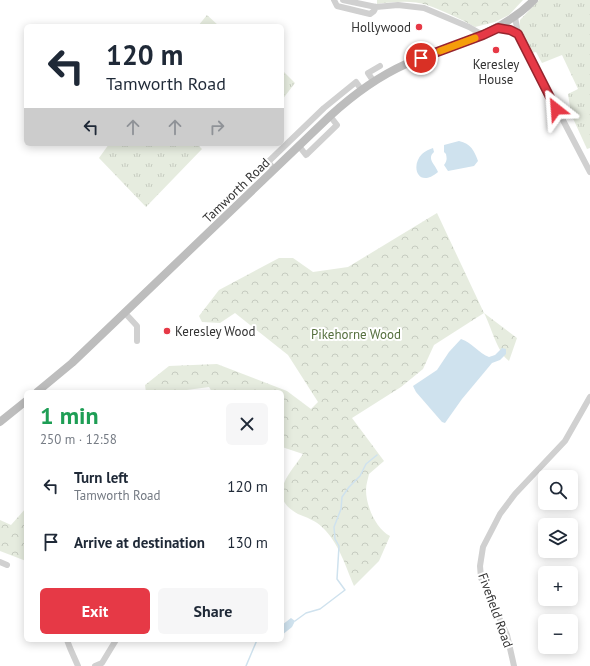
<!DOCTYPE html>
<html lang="en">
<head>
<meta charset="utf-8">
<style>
	:root { --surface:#fff; --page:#f6f6f7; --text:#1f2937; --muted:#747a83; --accent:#e63946 }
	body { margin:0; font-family:"PT Sans",sans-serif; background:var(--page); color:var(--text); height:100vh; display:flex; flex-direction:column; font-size:15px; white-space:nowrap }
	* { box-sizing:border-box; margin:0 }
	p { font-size:13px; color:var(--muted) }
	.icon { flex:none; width:22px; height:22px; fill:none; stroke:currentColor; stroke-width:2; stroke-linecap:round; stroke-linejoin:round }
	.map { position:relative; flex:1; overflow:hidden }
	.sheet { position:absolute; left:24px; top:390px; width:260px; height:252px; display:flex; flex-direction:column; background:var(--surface); border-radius:6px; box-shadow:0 2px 10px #0003 }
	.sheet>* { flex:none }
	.hud { position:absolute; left:24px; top:24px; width:260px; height:122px; border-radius:6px; box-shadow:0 2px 10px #0003; background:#fff; color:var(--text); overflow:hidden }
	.tools { position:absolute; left:538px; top:470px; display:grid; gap:8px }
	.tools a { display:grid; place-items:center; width:40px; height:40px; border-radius:6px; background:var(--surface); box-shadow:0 2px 10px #0003; font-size:20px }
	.pin { position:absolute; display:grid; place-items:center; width:34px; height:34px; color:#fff; margin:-17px; border:2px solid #fff; border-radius:50%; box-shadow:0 1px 4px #0007 }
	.me { position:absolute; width:44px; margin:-22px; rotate:332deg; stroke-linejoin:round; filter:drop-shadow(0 0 3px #0008) }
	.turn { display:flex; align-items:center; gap:14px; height:84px; padding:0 16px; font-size:18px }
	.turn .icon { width:52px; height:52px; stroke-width:2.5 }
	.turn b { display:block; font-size:28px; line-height:34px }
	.lanes { display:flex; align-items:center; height:38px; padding:0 16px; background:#0003; justify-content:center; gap:20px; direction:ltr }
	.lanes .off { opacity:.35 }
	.round { display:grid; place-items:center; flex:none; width:42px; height:42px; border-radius:6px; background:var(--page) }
	.headline { display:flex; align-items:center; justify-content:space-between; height:68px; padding:0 16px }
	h1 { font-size:24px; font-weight:700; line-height:30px; color:#1e9e55 }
	.action { display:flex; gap:8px; margin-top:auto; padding:8px 16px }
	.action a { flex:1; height:46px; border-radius:6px; background:var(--accent); color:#fff; font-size:16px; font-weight:700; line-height:46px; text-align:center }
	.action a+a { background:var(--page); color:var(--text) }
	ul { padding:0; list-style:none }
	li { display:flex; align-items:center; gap:12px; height:56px; padding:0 16px }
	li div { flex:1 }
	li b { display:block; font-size:15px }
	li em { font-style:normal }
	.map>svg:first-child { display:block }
	.grass { fill:url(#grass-tufts) }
	.forest { fill:url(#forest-crowns) }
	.water { fill:#cfe2ee }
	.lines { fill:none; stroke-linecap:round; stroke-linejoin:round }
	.stream { stroke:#cfe2ee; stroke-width:1.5 }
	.street { stroke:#d0d0d0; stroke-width:6 }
	.secondary { stroke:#bdbdbd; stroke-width:8 }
	.route-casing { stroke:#96252e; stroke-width:10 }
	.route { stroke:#e63946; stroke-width:7 }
	.slow { stroke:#f59e0b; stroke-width:7 }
	.poi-dot { fill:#e63946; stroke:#fff; stroke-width:1.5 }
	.labels { text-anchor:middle; stroke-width:4; stroke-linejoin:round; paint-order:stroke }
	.poi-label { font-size:13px; fill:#333; stroke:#fff; text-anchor:end }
	.street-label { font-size:13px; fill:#333; stroke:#fff }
	.park-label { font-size:13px; fill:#56703f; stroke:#fff }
</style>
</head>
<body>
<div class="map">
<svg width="590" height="666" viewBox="0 0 590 666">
	<defs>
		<pattern id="grass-tufts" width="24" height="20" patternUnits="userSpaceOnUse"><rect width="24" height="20" fill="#e6ecdf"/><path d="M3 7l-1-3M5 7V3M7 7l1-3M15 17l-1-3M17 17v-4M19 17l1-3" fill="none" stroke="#c6cbc0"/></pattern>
		<pattern id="forest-crowns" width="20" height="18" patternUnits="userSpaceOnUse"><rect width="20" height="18" fill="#e6ecdf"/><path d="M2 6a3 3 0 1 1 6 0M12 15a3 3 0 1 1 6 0" fill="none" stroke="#c6cbc0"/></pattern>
	</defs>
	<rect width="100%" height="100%" fill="#fff"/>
	<path class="grass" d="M 539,0 L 590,0 L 590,148 L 587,149 L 571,114 L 568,94 L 578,89 L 562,55 L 542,63 L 536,52 L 532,53 L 519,28 L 520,20 Z
		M 207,15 L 219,26 L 198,26 Z
		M 282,71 L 284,72 L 295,83 L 282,100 Z
		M 109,144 L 197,144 L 202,149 L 146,207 L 99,158 Z"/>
	<path class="forest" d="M 377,0 L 523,0 L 509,15 L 495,22 L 475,27 C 463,20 441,10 427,5 C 412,0 393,2 377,4 Z
		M 437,213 L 484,313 L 517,338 L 509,361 C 497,352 491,326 484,313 L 434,345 L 423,369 L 401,387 L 352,418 L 384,461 L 369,474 C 368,479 366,484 366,490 C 366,506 376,529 390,536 L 379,561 L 354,586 C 345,565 339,543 322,527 C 316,521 306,517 298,514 C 266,496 289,475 303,454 L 282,447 L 282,392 L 212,392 L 209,387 L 172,392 L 146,392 L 145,385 L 169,366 L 217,364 L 287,391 L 311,409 L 318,402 L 288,355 L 235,313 L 220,323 L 202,322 L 199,316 L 219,290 L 279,258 L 293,258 L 313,272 L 348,267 Z
		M 26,508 L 26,561 L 0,551 L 0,520 L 11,525 Z"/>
	<path class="water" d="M 459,141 C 471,144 474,150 478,161 L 474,166 L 448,171 L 444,165 C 447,161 447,159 446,154 L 444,152 L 444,145 Z
		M 433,148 L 434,152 C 426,159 436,165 438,172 C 418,189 410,166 422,154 C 425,151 430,149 433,148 Z
		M 461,339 C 473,343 478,353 489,357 L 495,355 L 502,348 L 506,349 L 506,354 L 500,360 L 492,363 L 462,399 L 445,423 L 442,422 L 416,392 L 413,386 L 437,370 L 449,352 Z
		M 291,618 L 295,621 L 292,627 L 282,635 L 282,625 Z"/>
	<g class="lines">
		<path class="stream" d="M 295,621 L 306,613 L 320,609 L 345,590 L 337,579 L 339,546 L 335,539 L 334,527 L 341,509 L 342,497 L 349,487 L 360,476 L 366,464 L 377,455
			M 246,666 L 257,640"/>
		<path class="street" d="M 334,0 L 337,6 L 370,14 L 374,11 L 376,7
			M 343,0 L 376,7 L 398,5 L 424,8 L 469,27 L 483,35
			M 515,17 L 518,34 L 590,172
			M 498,28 L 510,30 L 518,34
			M 374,82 L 368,73 L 380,66
			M 299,146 L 306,155 L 337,125 L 330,116
			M 274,169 L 268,162 L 324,108 L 356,82 L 361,89
			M 125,313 L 137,326 L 137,341
			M 0,562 L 7,565
			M 67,640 L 70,648 L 78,666
			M 95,666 L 102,663 L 116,640
			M 514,666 L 507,635 L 481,578 L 480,566 L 483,547 L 500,514 L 515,494 L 565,441 L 590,397"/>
		<path class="secondary" d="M 37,392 L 72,363 L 94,342 L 330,116 C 354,94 377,77 406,64 C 450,45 499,36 534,0
			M 0,422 L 26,401"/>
	</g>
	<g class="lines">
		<defs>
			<path id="route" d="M 421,58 L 483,35 L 498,28 L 510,30 L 518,34 L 556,109"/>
		</defs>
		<use href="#route" class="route-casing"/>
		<use href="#route" class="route"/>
		<path class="slow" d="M 440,51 L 475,38"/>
	</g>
	<g class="poi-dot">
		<circle cx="419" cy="27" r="4"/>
		<circle cx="496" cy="50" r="4"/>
		<circle cx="167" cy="331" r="4"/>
	</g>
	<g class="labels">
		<g class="poi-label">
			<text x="411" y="32">Hollywood</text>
			<text x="496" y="69" text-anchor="middle">Keresley<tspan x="496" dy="15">House</tspan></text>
			<text x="175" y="336" text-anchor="start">Keresley Wood</text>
		</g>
		<g class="street-label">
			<text transform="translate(236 190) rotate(-44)" y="5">Tamworth Road</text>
			<text transform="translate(496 610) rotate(70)" y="5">Fivefield Road</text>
		</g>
		<g class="park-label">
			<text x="356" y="339">Pikehorne Wood</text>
		</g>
	</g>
</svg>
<div class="tools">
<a><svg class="icon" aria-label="search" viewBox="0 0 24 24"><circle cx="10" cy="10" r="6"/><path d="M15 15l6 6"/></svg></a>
<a><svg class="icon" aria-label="layers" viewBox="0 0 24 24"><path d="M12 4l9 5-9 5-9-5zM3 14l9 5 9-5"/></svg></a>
<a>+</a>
<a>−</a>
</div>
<div class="pin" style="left:421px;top:58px;background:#d93025"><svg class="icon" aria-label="arrive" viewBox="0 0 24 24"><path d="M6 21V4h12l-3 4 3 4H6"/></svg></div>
<svg class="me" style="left:556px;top:109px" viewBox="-20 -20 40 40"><path d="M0-17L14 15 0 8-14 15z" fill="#e63946" stroke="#fff" stroke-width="4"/></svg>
<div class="hud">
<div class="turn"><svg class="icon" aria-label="left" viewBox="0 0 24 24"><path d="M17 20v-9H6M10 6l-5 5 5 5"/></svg><div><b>120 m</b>Tamworth Road</div></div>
<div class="lanes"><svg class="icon" aria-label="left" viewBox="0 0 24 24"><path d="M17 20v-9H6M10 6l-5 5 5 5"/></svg><svg class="icon off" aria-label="ahead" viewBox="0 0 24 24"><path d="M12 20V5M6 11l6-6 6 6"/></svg><svg class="icon off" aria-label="ahead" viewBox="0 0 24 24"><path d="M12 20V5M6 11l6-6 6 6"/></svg><svg class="icon off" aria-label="right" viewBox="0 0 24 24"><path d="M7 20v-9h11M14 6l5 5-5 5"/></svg></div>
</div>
<section class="sheet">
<div class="headline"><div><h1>1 min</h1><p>250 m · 12:58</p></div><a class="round"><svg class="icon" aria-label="close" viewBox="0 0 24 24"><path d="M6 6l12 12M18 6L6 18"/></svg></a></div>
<ul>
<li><svg class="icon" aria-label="left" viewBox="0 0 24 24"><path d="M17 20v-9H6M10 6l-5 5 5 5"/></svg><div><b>Turn left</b><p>Tamworth Road</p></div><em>120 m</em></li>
<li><svg class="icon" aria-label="arrive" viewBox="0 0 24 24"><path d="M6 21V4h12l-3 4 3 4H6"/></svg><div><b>Arrive at destination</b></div><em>130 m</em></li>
</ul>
<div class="action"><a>Exit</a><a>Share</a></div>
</section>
</div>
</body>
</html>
